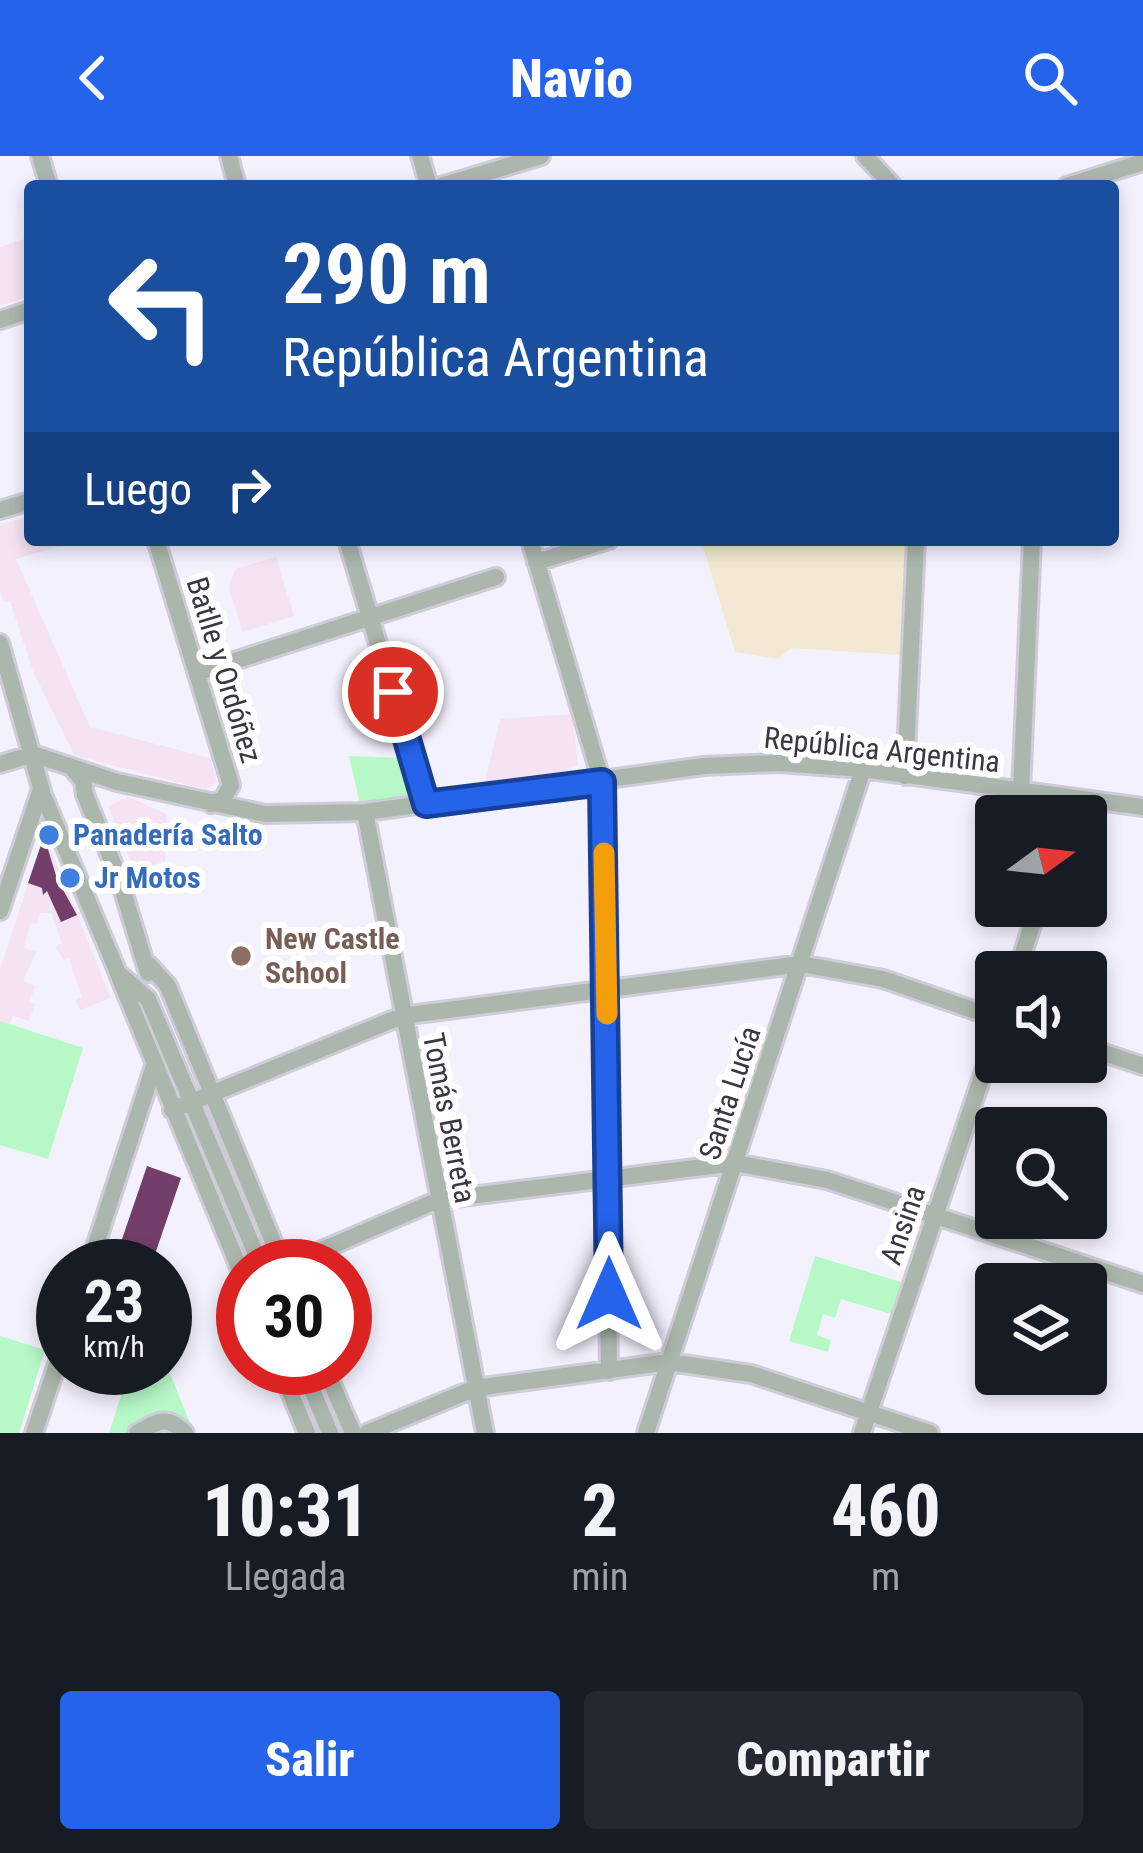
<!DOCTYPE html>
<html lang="es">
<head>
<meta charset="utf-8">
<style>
	:root { --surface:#171b24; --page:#242831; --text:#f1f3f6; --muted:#9ea1a6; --accent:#2563eb }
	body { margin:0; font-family:"Roboto Condensed",sans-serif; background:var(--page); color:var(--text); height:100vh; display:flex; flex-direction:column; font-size:45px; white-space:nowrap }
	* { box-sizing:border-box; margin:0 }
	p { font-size:39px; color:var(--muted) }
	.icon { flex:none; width:66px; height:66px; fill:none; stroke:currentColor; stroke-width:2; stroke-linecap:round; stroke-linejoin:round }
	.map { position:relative; height:1277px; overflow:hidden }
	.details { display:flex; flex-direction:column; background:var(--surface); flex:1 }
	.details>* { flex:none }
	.banner { position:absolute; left:24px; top:24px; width:1095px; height:366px; border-radius:12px; box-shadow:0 6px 18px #0003; background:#1a4fa0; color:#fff; overflow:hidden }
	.needle { width:78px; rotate:75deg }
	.controls { position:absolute; left:975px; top:639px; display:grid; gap:24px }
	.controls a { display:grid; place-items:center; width:132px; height:132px; border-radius:12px; background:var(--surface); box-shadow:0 6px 18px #0003; font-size:60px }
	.speed { position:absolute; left:36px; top:1083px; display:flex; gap:24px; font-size:60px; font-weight:700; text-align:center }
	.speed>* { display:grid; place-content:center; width:156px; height:156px; border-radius:50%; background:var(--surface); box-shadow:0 6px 18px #0003; line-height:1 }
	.speed small { font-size:30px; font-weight:400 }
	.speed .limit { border:18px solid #d22; background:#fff; color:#111 }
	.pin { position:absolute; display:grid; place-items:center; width:102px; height:102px; color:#fff; margin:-51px; border:6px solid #fff; border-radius:50%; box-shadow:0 3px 12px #0007 }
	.me { position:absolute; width:132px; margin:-66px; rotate:0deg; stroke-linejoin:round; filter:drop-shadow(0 0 9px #0008) }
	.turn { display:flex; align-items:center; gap:42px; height:252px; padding:0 60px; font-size:54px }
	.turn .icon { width:156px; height:156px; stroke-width:2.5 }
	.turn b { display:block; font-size:84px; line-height:102px }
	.then { display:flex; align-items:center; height:114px; padding:0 60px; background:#0003; gap:24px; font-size:45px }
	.eta { display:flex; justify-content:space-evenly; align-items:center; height:204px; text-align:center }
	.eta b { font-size:72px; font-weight:800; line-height:84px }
	.action { display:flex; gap:24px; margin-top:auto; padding:24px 60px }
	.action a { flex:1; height:138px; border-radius:12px; background:var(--accent); color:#fff; font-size:48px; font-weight:800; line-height:138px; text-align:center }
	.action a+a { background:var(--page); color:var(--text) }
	header { display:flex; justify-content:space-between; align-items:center; height:156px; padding:0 60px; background:var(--accent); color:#fff; font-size:54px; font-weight:800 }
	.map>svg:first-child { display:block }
	.commercial { fill:#f5e2f3 }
	.industrial { fill:#f3e8d3 }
	.green { fill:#b6f8c6 }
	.building { fill:#733e6a }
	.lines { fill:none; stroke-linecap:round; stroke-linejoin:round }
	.minor-casing { stroke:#cfccd9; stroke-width:22 }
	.minor { stroke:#abb6ac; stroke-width:16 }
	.route-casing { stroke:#184099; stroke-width:30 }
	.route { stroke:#2563eb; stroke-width:21 }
	.slow { stroke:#f59e0b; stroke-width:21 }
	.shop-dot { fill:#3f7fe0; stroke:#fff; stroke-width:4.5 }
	.education-dot { fill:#8d6e63; stroke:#fff; stroke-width:4.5 }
	.labels { text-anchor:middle; stroke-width:12; stroke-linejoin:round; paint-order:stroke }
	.street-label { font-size:30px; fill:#3a3743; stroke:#fff }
	.shop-label { font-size:30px; font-weight:bold; fill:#366cbe; stroke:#fff; text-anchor:start }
	.education-label { font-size:30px; font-weight:bold; fill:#785e54; stroke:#fff; text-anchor:start }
</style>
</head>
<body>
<header><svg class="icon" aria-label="back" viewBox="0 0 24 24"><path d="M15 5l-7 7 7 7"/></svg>Navio<svg class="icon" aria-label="search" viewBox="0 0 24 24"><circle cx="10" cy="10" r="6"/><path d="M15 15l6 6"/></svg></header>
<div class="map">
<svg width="1143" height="1277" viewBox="0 0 1143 1277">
	<rect width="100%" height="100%" fill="#f4f1fe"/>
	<path class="commercial" d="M 30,81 L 30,140 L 0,150 L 0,91 Z
		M 30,360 L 30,384 L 80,384 L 16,403 L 90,571 L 210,602 L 217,626 L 206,634 L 74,599 L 33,515 L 10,445 L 4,446 L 0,435 L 0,369 Z
		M 276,401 L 294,460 L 243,476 L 229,433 L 235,413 Z
		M 572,558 L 578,610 L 481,642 L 500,563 Z
		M 129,641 L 167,658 L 165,705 L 135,716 L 108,650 Z
		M 43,683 L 47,684 L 111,842 L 80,854 L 76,844 L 82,841 L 69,803 L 64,804 L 55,791 L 62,787 L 51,757 L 41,757 L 37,768 L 30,767 L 24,792 L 36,796 L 23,825 L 35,830 L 30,846 L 35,848 L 29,865 L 13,860 L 10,868 L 0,865 L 0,813 Z"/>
	<path class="industrial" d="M 701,384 L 908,384 L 901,499 L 791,492 L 778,503 L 735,496 Z"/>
	<path class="green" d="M 349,600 L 404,602 L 414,636 L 412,644 L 360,648 Z
		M 0,865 L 83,892 L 48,1003 L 0,989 Z
		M 815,1100 L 901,1126 L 891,1158 L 841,1143 L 835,1162 L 823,1158 L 817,1179 L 831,1184 L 828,1196 L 789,1185 Z
		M 0,1180 L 45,1194 L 19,1277 L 0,1277 Z
		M 165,1205 L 194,1277 L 109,1277 L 130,1212 L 165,1212 Z"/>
	<path class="building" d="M 44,680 L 57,723 L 77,759 L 61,766 L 47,735 L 43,739 L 42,732 L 28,727 Z
		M 147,1010 L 181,1022 L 151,1110 L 141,1110 L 129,1106 L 133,1093 L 120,1089 Z"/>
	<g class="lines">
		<defs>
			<path id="minor" d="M 40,0 L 49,30
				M 229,0 L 237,30
				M 420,0 L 429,30
				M 865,0 L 893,30
				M 441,30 L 541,0
				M 1067,30 L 1143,6
				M 0,164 L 30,154
				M 0,354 L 30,345
				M 156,384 L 231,629 L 223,643 L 211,648
				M 347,384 L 426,648
				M 530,384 L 602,626 L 609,1215
				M 536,406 L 609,384
				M 0,487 L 43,639 L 118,817 L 148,843 L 261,1110
				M 197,517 L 496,421
				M 0,608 L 33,598 L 117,626 L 265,658 L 365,656 L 704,610 L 778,607 L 863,613 L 1143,651
				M 73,613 L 83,625 L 85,639 L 119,722 L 148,817
				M 905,620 L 916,384
				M 1021,635 L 1032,384
				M 365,656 L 485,1277
				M 0,755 L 41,633
				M 149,809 L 168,830 L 283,1110
				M 1017,816 L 1038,750
				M 118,818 L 243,1121
				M 1086,891 L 1143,910
				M 172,954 L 402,860 L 801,808 L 883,823 L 996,862
				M 89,1110 L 154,910
				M 285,1110 L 438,1044 L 735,1007 L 827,1024 L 1143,1128
				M 280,1212 L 307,1277
				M 303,1212 L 330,1277
				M 325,1212 L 353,1277
				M 34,1277 L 63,1190
				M 137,1277 C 157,1266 167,1258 185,1277
				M 367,1277 L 476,1232 L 669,1206 L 751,1218 L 930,1277
				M 646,1277 L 863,613
				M 862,1277 L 996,879"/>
		</defs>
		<use href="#minor" class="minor-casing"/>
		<use href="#minor" class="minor"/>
	</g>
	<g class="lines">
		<defs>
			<path id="route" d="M 393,536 L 426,648 L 602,626 L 609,1138"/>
		</defs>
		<use href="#route" class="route-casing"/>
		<use href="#route" class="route"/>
		<path class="slow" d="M 604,697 L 607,858"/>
	</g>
	<g class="shop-dot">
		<circle cx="49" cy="679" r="12"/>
		<circle cx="70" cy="722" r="12"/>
	</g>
	<circle class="education-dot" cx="241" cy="800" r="12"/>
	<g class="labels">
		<g class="street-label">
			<text transform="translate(224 514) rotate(73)" y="10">Batlle y Ordóñez</text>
			<text transform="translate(882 594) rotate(6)" y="10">República Argentina</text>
			<text transform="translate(730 937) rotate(-72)" y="10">Santa Lucía</text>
			<text transform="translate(449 962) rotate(79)" y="10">Tomás Berreta</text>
			<text transform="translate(903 1069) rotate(-71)" y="10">Ansina</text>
		</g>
		<g class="shop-label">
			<text x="73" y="689">Panadería Salto</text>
			<text x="94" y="732">Jr Motos</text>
		</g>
		<g class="education-label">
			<text x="265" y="793">New Castle<tspan x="265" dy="34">School</tspan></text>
		</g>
	</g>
</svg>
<div class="controls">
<a><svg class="needle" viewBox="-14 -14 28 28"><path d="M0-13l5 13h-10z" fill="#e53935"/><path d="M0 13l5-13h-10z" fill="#9ea1a6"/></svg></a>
<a><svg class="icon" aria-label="sound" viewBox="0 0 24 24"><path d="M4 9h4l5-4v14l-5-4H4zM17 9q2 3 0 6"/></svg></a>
<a><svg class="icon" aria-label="search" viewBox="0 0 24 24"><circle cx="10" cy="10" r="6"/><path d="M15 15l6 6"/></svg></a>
<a><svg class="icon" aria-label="layers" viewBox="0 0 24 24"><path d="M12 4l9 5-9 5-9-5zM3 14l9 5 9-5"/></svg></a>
</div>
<div class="speed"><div>23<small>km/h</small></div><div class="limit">30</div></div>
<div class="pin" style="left:393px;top:536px;background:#d93025"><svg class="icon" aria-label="arrive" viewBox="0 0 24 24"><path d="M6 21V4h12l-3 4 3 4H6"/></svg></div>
<svg class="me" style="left:609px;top:1138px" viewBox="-20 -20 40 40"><path d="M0-17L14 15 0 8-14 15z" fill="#2563eb" stroke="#fff" stroke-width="4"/></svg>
<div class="banner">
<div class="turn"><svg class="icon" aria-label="left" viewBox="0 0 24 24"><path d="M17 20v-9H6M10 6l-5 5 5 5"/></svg><div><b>290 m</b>República Argentina</div></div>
<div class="then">Luego<svg class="icon" aria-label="right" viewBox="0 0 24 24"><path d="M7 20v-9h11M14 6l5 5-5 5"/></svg></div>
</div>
</div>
<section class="details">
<div class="eta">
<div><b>10:31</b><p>Llegada</p></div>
<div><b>2</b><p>min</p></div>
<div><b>460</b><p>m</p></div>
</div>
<div class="action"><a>Salir</a><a>Compartir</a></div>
</section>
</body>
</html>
